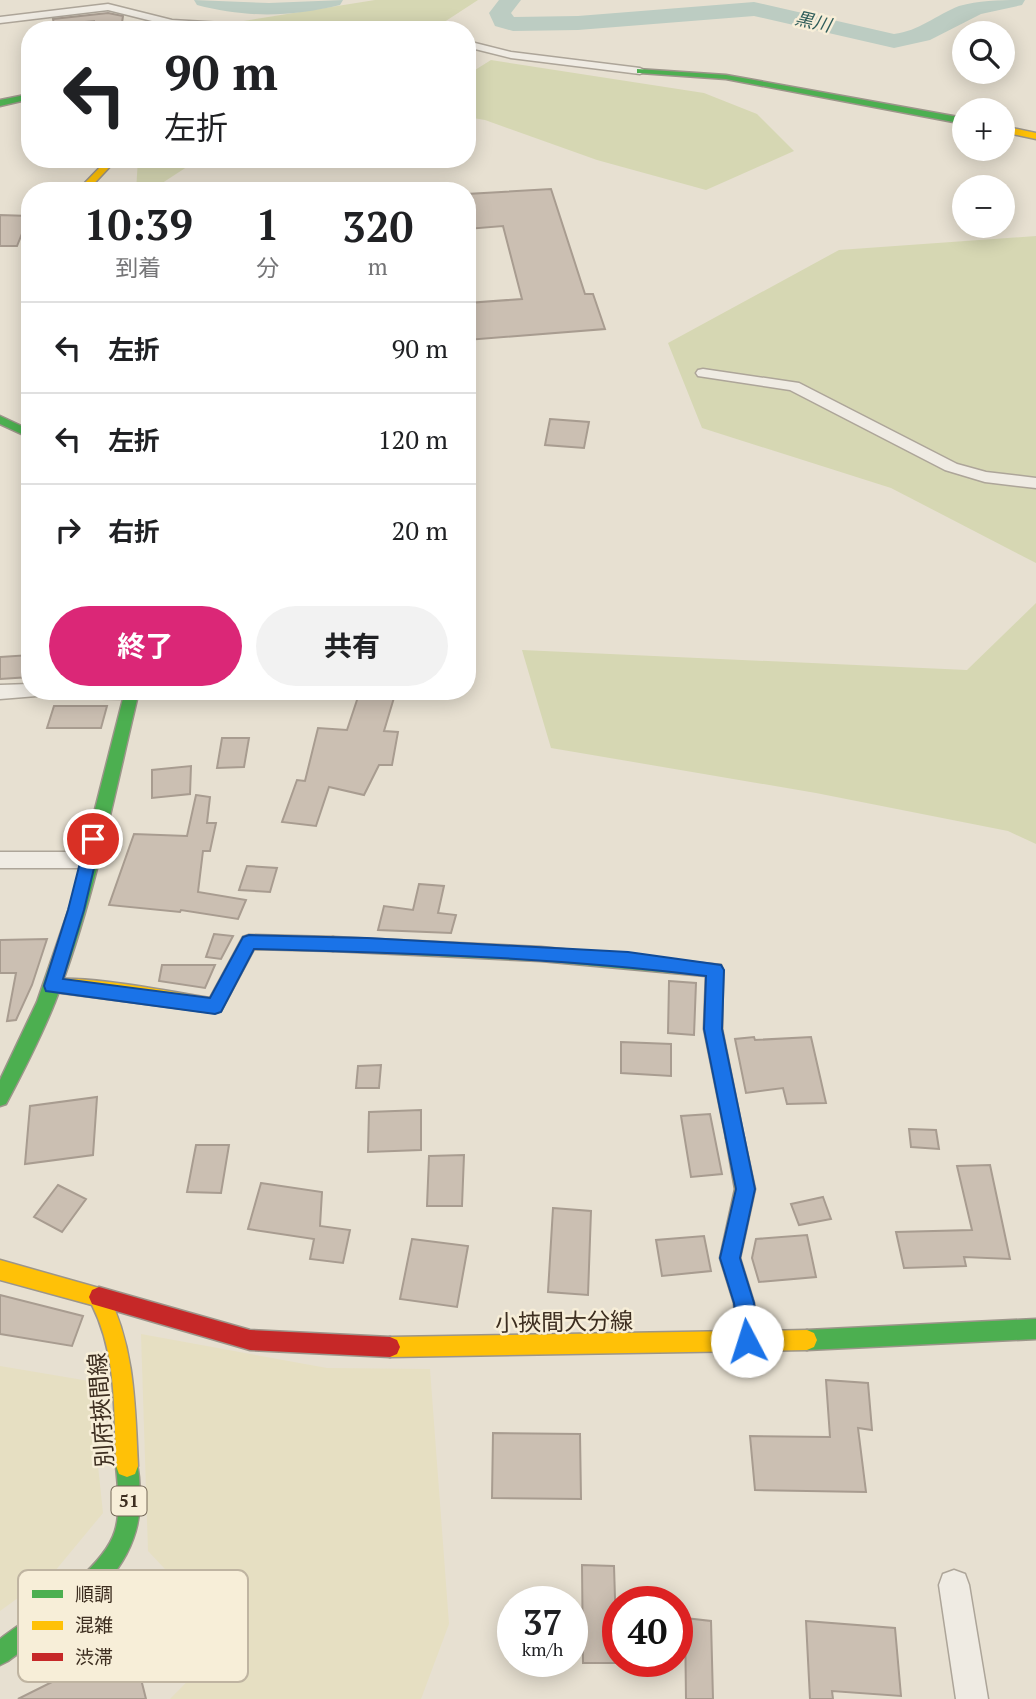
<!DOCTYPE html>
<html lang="ja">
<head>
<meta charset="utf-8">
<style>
	:root { --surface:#fff; --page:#f2f2f2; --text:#202124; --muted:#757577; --line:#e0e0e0; --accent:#db2777 }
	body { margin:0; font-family:"PT Serif","Noto Sans JP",serif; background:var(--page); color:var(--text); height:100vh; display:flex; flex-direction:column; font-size:26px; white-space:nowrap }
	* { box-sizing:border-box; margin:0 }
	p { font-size:23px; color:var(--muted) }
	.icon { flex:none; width:38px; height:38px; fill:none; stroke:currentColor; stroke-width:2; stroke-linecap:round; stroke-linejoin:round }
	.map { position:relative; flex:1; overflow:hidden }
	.side { position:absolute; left:21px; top:182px; width:455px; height:518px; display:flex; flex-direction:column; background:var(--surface); border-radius:28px; box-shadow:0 4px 18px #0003 }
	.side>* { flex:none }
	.hud { position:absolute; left:21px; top:21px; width:455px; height:147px; border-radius:28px; box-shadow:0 4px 18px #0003; background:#fff; color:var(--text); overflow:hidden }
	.fabs { position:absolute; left:952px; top:21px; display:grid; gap:14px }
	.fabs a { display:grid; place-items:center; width:63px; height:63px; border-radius:50%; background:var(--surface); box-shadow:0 4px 18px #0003; font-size:35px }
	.speed { position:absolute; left:497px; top:1586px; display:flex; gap:14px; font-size:35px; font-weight:700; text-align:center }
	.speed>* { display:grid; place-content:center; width:91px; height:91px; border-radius:50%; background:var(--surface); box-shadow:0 4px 18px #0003; line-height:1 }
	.speed small { font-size:18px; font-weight:400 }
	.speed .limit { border:10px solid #d22; background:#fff; color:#111 }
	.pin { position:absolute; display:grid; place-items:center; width:60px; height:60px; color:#fff; margin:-30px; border:4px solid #fff; border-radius:50%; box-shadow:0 2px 7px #0007 }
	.me { position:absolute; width:77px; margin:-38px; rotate:355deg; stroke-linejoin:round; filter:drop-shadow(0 0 5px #0008) }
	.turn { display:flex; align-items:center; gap:24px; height:147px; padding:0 28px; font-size:32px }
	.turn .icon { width:91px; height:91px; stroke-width:2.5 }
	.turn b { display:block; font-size:49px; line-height:60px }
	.eta { display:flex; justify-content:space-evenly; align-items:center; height:119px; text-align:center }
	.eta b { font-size:42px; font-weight:700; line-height:49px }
	.button { display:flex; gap:14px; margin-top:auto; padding:14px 28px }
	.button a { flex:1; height:80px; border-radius:42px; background:var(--accent); color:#fff; font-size:28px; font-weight:700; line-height:80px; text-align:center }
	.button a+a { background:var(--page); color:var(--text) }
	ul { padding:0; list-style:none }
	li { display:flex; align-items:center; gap:21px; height:91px; padding:0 28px; border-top:2px solid var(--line) }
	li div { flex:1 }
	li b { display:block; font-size:26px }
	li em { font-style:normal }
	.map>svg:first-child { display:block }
	.farmland { fill:#e6dfc2 }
	.green { fill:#d6d7b3 }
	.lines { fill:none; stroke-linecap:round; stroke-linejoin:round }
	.river { fill:#bcccc2; fill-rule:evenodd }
	.building { fill:#cbbfb2; stroke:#a89c90; stroke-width:2 }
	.street-casing { stroke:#ada599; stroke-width:3 }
	.fast-casing { stroke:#9c958a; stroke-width:3 }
	.slow-casing { stroke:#9c958a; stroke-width:3 }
	.jam-casing { stroke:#9c958a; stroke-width:3 }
	.street { fill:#efebe3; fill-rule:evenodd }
	.fast { fill:#4caf50; fill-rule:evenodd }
	.slow { fill:#ffc107; fill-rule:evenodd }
	.jam { fill:#c62828; fill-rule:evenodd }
	.route { fill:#1a73e8; stroke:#114b97; stroke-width:2 }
	.labels { text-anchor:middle; stroke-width:5; stroke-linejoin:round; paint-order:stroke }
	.far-water-label { font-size:18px; font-style:italic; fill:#2f5d5a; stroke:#f7eed8 }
	.shield { fill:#f7eed8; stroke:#756857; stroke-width:2 }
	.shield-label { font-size:18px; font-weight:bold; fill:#3d2e20 }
	.near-street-label { font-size:23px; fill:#3d2e20; stroke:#f7eed8 }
	.key { fill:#f7eed8; stroke:#bfb4a1; stroke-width:2 }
	.key-label { font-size:19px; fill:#3d2e20 }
</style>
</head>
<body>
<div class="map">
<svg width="1036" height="1699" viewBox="0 0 1036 1699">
	<rect width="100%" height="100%" fill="#e7e0d1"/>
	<path class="farmland" d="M 141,1334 L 327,1368 L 430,1369 L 449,1624 L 421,1699 L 170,1699 L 230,1638 L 148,1551 Z
		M 0,1366 L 89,1381 L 103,1513 L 55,1571 L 0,1611 Z"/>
	<path class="green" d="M 375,0 L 478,0 L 432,30 L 187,30 Z
		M 491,60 L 704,93 L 757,114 L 794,151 L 706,190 L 597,160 L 485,120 L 467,117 L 467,75 Z
		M 138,159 L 199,159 L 150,191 L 136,191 Z
		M 1036,236 L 1036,563 L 891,488 L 702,428 L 668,343 L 839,250 Z
		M 1036,603 L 1036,844 L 1008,831 L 816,793 L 551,748 L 522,650 L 967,670 Z"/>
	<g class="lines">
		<path class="river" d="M 194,0 L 269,3 L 343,0 L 340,5 C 290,17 247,18 197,5 Z
			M 499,0 L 521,0 L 511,13 L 514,17 L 578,16 L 754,2 L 894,34 C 919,31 936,15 959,6 C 981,0 1003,0 1025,0 L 1022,5 L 981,14 L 930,40 L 894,48 L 754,16 L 578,30 L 513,31 L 495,26 L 489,13 Z"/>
	</g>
	<path class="building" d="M 108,13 L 123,16 L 121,30 L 94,30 L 94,21 L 54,25 L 53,19 Z
		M 551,189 L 585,294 L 593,294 L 605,329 L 467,340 L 467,303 L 522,299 L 503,226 L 467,229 L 467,194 Z
		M 0,215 L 29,216 L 17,246 L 0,246 Z
		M 550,419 L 589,422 L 584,448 L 545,445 Z
		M 30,655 L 30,677 L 0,679 L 0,657 Z
		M 360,691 L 396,691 L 384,731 L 398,732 L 392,765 L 379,765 L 364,795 L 329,787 L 316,826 L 282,822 L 297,780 L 305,781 L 318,728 L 347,730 Z
		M 54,706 L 107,706 L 101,728 L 47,728 Z
		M 222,738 L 249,738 L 244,767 L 217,768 Z
		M 191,766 L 190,794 L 152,798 L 152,770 Z
		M 196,795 L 210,797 L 207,823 L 216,823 L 210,851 L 203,851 L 198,892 L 246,900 L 238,919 L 181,910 L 180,912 L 109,905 L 134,834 L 187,836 Z
		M 247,866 L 277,868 L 270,892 L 239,890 Z
		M 419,884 L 444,886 L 438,913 L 456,915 L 451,933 L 378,930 L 384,906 L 413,910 Z
		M 214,934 L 233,936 L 221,959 L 206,957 Z
		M 47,939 L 32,985 L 16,1020 L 7,1021 L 16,973 L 0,973 L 0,940 Z
		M 162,965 L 215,965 L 205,988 L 159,981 Z
		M 669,981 L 696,983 L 694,1035 L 668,1033 Z
		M 754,1037 L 755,1040 L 811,1037 L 826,1103 L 787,1104 L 783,1088 L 746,1093 L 735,1039 Z
		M 621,1042 L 671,1044 L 671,1076 L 621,1073 Z
		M 381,1065 L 379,1088 L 356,1088 L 358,1066 Z
		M 97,1097 L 93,1155 L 25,1164 L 30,1106 Z
		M 421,1110 L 421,1150 L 368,1152 L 369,1112 Z
		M 710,1114 L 722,1174 L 691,1177 L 681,1116 Z
		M 909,1129 L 936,1130 L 939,1149 L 911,1147 Z
		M 196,1145 L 229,1145 L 221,1193 L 187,1192 Z
		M 464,1155 L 462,1206 L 427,1206 L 429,1156 Z
		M 990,1165 L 1010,1259 L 964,1257 L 966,1266 L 904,1268 L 896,1232 L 972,1230 L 957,1166 Z
		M 261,1183 L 322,1192 L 320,1226 L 350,1230 L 343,1263 L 310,1259 L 314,1239 L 248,1229 Z
		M 58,1185 L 86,1199 L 62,1232 L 34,1217 Z
		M 823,1197 L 831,1219 L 799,1225 L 791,1204 Z
		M 553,1208 L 591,1211 L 588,1295 L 548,1292 Z
		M 807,1235 L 816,1277 L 759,1282 L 752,1258 L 756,1239 Z
		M 704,1236 L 711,1271 L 662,1276 L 656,1240 Z
		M 412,1239 L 468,1246 L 457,1307 L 400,1299 Z
		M 0,1295 L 83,1316 L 72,1346 L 0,1334 Z
		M 826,1380 L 868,1383 L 872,1430 L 858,1428 L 866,1492 L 755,1490 L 750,1436 L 830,1437 Z
		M 493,1433 L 580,1434 L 581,1499 L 492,1498 Z
		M 582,1565 L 614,1566 L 617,1663 L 583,1663 Z
		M 685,1618 L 711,1621 L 713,1699 L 686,1699 Z
		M 806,1621 L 895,1628 L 901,1696 L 832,1691 L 833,1699 L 810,1699 Z
		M 110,1653 L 119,1663 L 135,1655 L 146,1699 L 18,1699 Z"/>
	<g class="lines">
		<defs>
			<path id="street" d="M 108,4 L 172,20 L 290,27 L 295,30 L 172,26 L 108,10 L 0,23 L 0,17 Z
				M 344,27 L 407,27 L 412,30 L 339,30 Z
				M 467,41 L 511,52 L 640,68 L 646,71 L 640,74 L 511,58 L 467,47 Z
				M 703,369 L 799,383 L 957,464 L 986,472 L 1036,478 L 1036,488 L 985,482 L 945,470 L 790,390 L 698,376 L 696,373 L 698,370 Z
				M 30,684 L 30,691 L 39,691 L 37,696 L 0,699 L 0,685 Z
				M 61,691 L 141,691 L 141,692 L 139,697 L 132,699 L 70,698 L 63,696 Z
				M 0,852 L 88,852 L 95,854 L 99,860 L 95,866 L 88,868 L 0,868 Z
				M 954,1570 L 965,1574 L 969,1585 L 988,1699 L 956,1699 L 939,1585 L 943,1574 Z"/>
			<path id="fast" d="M 637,69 L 726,75 L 964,118 L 964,124 L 726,79 L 640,73 L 637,73 Z
				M 30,94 L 30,99 L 0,106 L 0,100 Z
				M 0,416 L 30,430 L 30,438 L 0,424 Z
				M 125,691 L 139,691 C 114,795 94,902 55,1002 C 41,1037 24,1070 6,1104 L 0,1106 L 0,1080 L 37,1002 L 72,900 Z
				M 333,937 L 541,947 L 721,965 L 723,970 L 722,1029 L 744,1138 L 742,1144 L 735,1146 L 728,1144 L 726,1138 L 704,1029 L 706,976 L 541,961 L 333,951 L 327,949 L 325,944 L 327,939 Z
				M 1036,1319 L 1036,1339 L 807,1350 L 800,1347 L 797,1340 L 800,1333 L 807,1330 Z
				M 127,1455 L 135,1458 C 140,1470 139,1483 140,1496 C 142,1578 66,1618 8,1661 L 0,1665 L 0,1639 C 32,1615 103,1571 115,1531 C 121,1511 118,1487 116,1466 L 119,1458 Z"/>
			<path id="slow" d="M 1003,126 L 1036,133 L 1036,139 L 1003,132 Z
				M 108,159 L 117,159 L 87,191 L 77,191 Z
				M 249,935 L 333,937 L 339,939 L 341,944 L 339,949 L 333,951 L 254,949 L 221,1011 L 215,1013 L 46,991 L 43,986 L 46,981 C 72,972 178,993 210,998 L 243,937 Z
				M 735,1130 L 742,1132 L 744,1138 L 755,1189 L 740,1258 L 754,1303 L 756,1331 L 807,1330 L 814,1333 L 817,1340 L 814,1347 L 807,1350 L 390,1357 L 383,1354 L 380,1347 L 383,1340 L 390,1337 L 736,1331 L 734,1303 L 720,1258 L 735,1189 L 726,1138 L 728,1132 Z
				M 0,1260 L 106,1290 C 135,1347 135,1404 138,1466 L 135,1474 L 127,1477 L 119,1474 L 116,1466 C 114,1411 117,1355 92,1305 L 0,1280 Z"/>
			<path id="jam" d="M 99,1287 L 250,1330 L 390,1337 L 397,1340 L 400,1347 L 397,1354 L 390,1357 L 250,1350 L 92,1304 L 89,1297 L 92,1290 Z"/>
		</defs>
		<use href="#street" class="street-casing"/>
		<use href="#fast" class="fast-casing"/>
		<use href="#slow" class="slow-casing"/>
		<use href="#jam" class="jam-casing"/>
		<use href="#street" class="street"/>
		<use href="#fast" class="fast"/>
		<use href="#slow" class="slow"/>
		<use href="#jam" class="jam"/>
	</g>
	<path class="route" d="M 93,832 L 101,839 L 84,910 L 63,979 L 210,998 L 243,937 L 249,935 L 367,938 L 628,952 L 721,965 L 724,970 L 722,1029 L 755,1189 L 740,1258 L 754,1303 L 758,1341 L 755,1349 L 747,1352 L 740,1349 L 734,1303 L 720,1258 L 736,1189 L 704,1029 L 706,976 C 556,957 404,953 254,949 L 221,1012 L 215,1014 L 46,991 L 44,986 L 68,910 L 86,839 Z"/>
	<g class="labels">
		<g class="far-water-label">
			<text transform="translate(813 22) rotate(13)" y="6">黒川</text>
		</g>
		<rect class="shield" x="111.5" y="1486.5" width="35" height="29" rx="5"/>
		<g class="shield-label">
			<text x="129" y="1507">51</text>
		</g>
		<g class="near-street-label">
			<text transform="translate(564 1322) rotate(-1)" y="8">小挾間大分線</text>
			<text transform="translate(101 1410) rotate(-94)" y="8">別府挾間線</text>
		</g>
	</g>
	<rect x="18" y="1570" width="230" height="112" rx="10" class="key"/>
	<rect x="32" y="1590" width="31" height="8" fill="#4caf50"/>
	<rect x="32" y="1621" width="31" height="9" fill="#ffc107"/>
	<rect x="32" y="1653" width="31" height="8" fill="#c62828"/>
	<g class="key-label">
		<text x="75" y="1601">順調</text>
		<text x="75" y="1632">混雑</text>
		<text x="75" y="1664">渋滞</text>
	</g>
</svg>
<div class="fabs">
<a><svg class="icon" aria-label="search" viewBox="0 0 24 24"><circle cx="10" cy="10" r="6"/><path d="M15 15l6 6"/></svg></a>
<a>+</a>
<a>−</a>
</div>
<div class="speed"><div>37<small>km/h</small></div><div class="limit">40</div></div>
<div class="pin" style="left:93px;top:839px;background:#d93025"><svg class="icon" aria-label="arrive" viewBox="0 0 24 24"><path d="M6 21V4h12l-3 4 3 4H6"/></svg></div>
<svg class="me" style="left:747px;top:1341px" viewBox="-20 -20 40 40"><circle r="19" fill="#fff"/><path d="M0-13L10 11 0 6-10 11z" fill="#1a73e8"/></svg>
<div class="hud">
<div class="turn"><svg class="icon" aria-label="left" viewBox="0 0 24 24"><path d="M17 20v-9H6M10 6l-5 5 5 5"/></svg><div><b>90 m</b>左折</div></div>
</div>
<section class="side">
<div class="eta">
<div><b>10:39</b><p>到着</p></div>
<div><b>1</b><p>分</p></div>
<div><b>320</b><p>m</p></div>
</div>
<ul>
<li><svg class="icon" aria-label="left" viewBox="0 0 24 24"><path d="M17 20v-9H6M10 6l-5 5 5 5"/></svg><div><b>左折</b></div><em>90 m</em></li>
<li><svg class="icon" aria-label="left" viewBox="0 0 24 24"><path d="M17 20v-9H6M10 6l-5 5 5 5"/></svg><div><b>左折</b></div><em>120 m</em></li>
<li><svg class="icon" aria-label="right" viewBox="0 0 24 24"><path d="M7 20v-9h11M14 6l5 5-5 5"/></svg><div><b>右折</b></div><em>20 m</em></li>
</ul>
<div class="button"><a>終了</a><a>共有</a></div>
</section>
</div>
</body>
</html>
